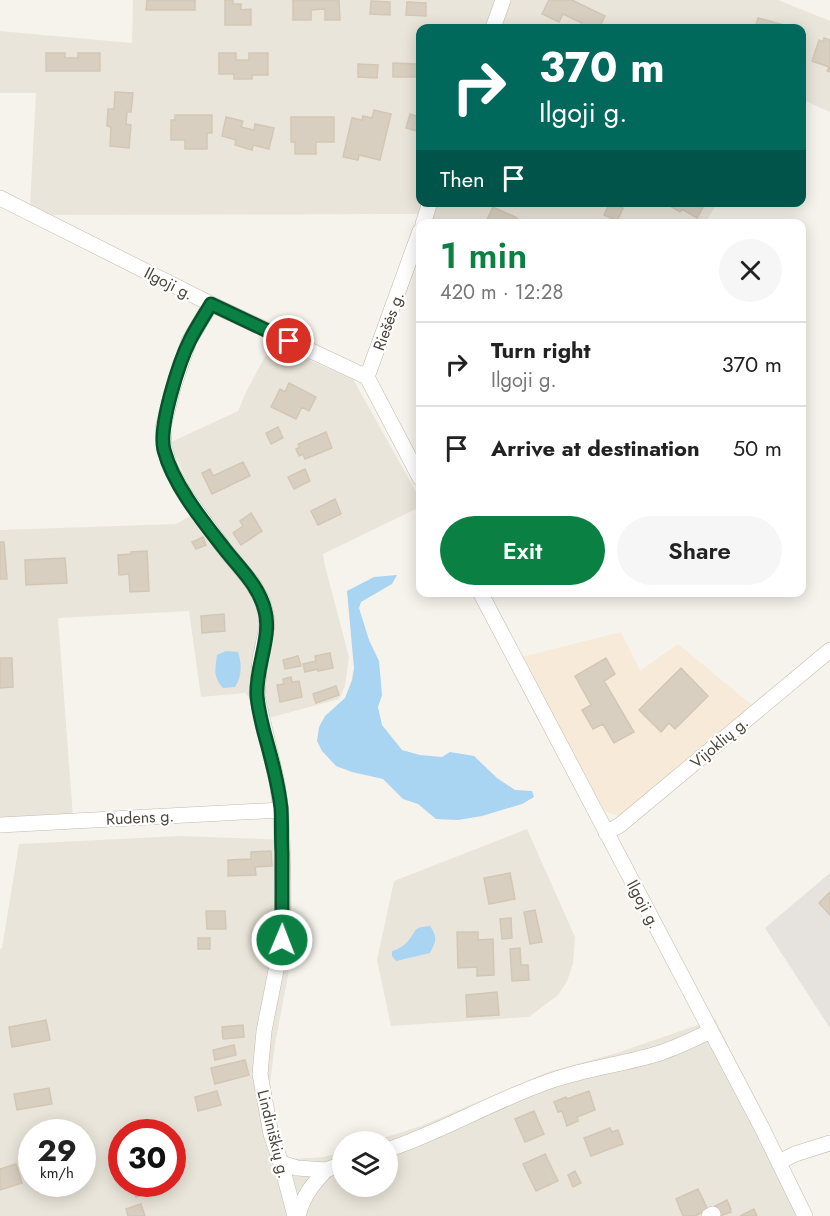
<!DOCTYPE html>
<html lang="en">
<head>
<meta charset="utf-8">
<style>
	:root { --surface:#fff; --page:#f6f6f6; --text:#222; --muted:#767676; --line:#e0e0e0; --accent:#0b8043 }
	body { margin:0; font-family:Jost,sans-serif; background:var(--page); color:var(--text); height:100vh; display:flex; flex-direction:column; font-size:22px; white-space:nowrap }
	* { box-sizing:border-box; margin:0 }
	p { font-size:20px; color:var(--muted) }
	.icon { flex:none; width:33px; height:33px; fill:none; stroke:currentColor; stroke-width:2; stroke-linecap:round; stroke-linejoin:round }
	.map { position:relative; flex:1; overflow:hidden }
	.sheet { position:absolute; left:416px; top:219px; width:390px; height:378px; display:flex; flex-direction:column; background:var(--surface); border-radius:12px; box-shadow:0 3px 15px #0003 }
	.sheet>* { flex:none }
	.banner { position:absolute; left:416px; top:24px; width:390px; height:183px; border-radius:12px; box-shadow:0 3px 15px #0003; background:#00695c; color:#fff; overflow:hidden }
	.fabs { position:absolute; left:332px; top:1131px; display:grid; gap:12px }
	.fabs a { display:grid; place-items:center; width:66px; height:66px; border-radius:50%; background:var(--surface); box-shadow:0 3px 15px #0003; font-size:30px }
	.speed { position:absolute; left:18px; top:1119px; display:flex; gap:12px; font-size:30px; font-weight:700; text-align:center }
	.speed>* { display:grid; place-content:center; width:78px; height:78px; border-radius:50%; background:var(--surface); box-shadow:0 3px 15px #0003; line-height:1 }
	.speed small { font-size:15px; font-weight:400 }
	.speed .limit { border:9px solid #d22; background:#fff; color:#111 }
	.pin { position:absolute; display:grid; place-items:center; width:51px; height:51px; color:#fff; margin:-26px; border:3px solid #fff; border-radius:50%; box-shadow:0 2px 6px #0007 }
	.me { position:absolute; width:66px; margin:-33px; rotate:1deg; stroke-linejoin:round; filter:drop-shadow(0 0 4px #0008) }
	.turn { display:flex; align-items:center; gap:21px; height:126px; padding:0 24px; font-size:27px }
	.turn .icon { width:78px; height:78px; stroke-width:2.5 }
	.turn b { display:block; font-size:42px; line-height:51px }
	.then { display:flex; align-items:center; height:57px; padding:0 24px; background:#0003; gap:12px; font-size:22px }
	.round { display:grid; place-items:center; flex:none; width:63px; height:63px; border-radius:32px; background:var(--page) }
	.headline { display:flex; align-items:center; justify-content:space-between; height:102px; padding:0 24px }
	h1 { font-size:36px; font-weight:600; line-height:45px; color:var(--accent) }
	.action { display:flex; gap:12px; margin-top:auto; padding:12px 24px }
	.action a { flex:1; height:69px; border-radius:36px; background:var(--accent); color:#fff; font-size:24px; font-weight:600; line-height:69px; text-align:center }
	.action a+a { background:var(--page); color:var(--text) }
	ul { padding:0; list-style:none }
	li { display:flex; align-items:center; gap:18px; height:84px; padding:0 24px; border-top:2px solid var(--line) }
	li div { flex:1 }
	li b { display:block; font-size:22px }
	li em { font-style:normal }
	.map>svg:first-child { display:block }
	.residential { fill:#eae5da; fill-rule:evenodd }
	.commercial { fill:#f7ead8 }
	.industrial { fill:#e6e2dd }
	.water { fill:#a9d4f2 }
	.building { fill:#d8cfc1; stroke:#d3c7b4; stroke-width:1.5 }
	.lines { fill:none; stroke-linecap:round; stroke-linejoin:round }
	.minor-casing { stroke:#c2bbae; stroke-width:16 }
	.minor { stroke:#fff; stroke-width:15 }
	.route-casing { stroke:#07532c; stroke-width:15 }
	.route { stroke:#0b8043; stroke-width:10 }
	.labels { text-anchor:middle; stroke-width:4.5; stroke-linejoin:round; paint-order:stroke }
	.street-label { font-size:16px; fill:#4b4439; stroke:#fff }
</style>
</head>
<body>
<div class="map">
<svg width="830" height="1216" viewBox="0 0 830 1216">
	<rect width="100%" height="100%" fill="#f6f3ec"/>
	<path class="residential" d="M 133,0 L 496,0 L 486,28 L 420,28 L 420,202 L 422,203 L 418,214 L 52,215 L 30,204 L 36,93 L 0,93 L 0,31 L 132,43 Z
		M 511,0 L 778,0 L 830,21 L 830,112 L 801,99 L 801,28 L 501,28 Z
		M 437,203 L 717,203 L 705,223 L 430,224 Z
		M 272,344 L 353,379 L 420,499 L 420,507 L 323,554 L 325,566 L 349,657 L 345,686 L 339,699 L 269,718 L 245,693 L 201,697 L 189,611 L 58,618 L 73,817 L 0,821 L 0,530 L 176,524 L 201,510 L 169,443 L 238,411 L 247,390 Z
		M 527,829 L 575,937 L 573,964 L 567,981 L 558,995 L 529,1017 L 391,1026 L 377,960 L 394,881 Z
		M 179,836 L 291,840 L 292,954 L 275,1044 L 270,1083 L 272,1106 L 283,1151 L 291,1159 L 324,1157 L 342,1152 L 342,1186 L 387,1186 L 387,1142 L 373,1141 L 421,1126 L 548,1072 L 617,1053 L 715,1019 L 812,1216 L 0,1216 L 0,949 L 2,948 L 19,844 ZM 32,1132 L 82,1132 L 82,1184 L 32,1184 ZM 122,1132 L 172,1132 L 172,1184 L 122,1184 Z"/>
	<path class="commercial" d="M 621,632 L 640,671 L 678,644 L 754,707 L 625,814 L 619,816 L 607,812 L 603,808 L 522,657 Z"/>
	<path class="industrial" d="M 830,873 L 830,1028 L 765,928 Z"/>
	<path class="water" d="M 397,575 L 392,584 L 361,602 L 359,608 L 369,640 L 379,661 L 382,695 L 378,707 L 382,725 L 402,750 L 420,755 L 442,757 L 450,752 L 474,756 L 497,778 L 515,790 L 532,791 L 534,797 L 522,804 L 482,816 L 458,820 L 436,819 L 418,804 L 403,799 L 383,779 L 352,772 L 336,766 L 322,751 L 317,741 L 319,727 L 325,716 L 345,698 L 352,680 L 354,668 L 347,591 L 374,577 Z
		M 226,651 L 238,652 C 242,664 242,676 235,687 L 223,688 C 213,676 215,670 217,655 Z
		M 430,926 C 438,938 436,941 430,953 L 396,961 L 392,956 L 392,951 C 399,949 405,945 409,940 C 418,928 413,928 430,926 Z"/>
	<path class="building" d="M 147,0 L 195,0 L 195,10 L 146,10 Z
		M 225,0 L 233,0 L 233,4 L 241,4 L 241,10 L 251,9 L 251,25 L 225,25 Z
		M 293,0 L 339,0 L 340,20 L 325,20 L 325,9 L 311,10 L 311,20 L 293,20 Z
		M 549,0 L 572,0 L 605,16 L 599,28 L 579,28 L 582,23 L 563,14 L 559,22 L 542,14 Z
		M 371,1 L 390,2 L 390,15 L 370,14 Z
		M 407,2 L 426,3 L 426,16 L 406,15 Z
		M 758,18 L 791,27 L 790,28 L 755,28 Z
		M 824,38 L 830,40 L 830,72 L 827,71 L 829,67 L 812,61 L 819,40 L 823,42 Z
		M 46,53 L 65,53 L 65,58 L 78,58 L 78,53 L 100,53 L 100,71 L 46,71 Z
		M 219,53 L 236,53 L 236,60 L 249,60 L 249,53 L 268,53 L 268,75 L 252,75 L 252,79 L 234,79 L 234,74 L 219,74 Z
		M 393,63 L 417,64 L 417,77 L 393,77 Z
		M 358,64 L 378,65 L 377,78 L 358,77 Z
		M 115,92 L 133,93 L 131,112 L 127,112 L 126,124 L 131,125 L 129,148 L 110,146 L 111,127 L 107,126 L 108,109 L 114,109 Z
		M 374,110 L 391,114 L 380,160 L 359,155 L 358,160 L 343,157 L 352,118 L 362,120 L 363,116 L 372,118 Z
		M 410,114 L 420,117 L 420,132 L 406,128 Z
		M 175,115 L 212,115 L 212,133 L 207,133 L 207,149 L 185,149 L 185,140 L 171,140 L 171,120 L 175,120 Z
		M 226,117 L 243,121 L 241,127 L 254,130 L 255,124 L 274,128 L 269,149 L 253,145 L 252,150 L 235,145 L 236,140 L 222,136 Z
		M 291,117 L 334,117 L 334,142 L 316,142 L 316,154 L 295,154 L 295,142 L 291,142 Z
		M 610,202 L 623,208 L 617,221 L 604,215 Z
		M 672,202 L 706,202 L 697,218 L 682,209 L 680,212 L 670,206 Z
		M 493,207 L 517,218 L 515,224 L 485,224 Z
		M 289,383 L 316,397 L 309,411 L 302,407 L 296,419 L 271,407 L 280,389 L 285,392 Z
		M 278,427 L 283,438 L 271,444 L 266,433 Z
		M 326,432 L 332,448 L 305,459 L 303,454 L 299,456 L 296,449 L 300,447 L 298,444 Z
		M 243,462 L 250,476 L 212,494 L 202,473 L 210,469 L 213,476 Z
		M 305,469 L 310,481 L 294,489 L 288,477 Z
		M 335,499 L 341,514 L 318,525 L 311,511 Z
		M 251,513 L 262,531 L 241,545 L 233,533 L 243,526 L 240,521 Z
		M 203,537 L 206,545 L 196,549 L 192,542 Z
		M 0,542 L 4,542 L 7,579 L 0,579 Z
		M 147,551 L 149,591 L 130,592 L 129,574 L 119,575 L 118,555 L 131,554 L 131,552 Z
		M 65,558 L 67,583 L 26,585 L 25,560 Z
		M 224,614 L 225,631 L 202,633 L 201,616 Z
		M 330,653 L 333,668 L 318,671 L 318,669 L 305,672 L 303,664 L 316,661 L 315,656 Z
		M 298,656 L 301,666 L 285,669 L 283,660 Z
		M 0,658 L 12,658 L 13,687 L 0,688 Z
		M 606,658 L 615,674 L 604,681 L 634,732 L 614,743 L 603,724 L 593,729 L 582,710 L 591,705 L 575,676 Z
		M 681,668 L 708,696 L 675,729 L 669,723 L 661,732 L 639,710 Z
		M 291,677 L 292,682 L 299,681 L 302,697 L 280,702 L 277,685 L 284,684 L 283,679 Z
		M 336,686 L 339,695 L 316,703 L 313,694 Z
		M 271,851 L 272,866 L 255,867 L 256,875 L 228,876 L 228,860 L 251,859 L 251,852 Z
		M 510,873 L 515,899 L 489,904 L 484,878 Z
		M 830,892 L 830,915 L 819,903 Z
		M 535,910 L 542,942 L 530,944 L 524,912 Z
		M 206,911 L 225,911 L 226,929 L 207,929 Z
		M 511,918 L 512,938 L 502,939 L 500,919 Z
		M 457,932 L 478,932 L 478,940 L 493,939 L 494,975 L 477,976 L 477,967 L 458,968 Z
		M 198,938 L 210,938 L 210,949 L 198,949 Z
		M 520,948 L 521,965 L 528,965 L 529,980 L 512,981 L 510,949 Z
		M 497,992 L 499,1015 L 467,1017 L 466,995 Z
		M 46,1020 L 50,1040 L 12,1047 L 9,1027 Z
		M 243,1025 L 244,1037 L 223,1039 L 222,1027 Z
		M 234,1045 L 236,1055 L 215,1060 L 213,1050 Z
		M 245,1060 L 249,1075 L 215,1084 L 211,1068 Z
		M 49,1088 L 52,1104 L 17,1110 L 14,1094 Z
		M 217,1091 L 221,1105 L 198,1111 L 195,1097 Z
		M 589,1091 L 595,1110 L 577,1117 L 578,1121 L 567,1126 L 562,1111 L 558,1112 L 554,1102 L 566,1097 L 567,1099 Z
		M 534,1111 L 544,1134 L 525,1142 L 515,1119 Z
		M 610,1128 L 612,1132 L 618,1130 L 623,1144 L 591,1156 L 584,1138 Z
		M 545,1154 L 558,1181 L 536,1191 L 523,1164 Z
		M 31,1159 L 32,1172 L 25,1174 L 21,1162 Z
		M 16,1164 L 22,1183 L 0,1190 L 0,1169 Z
		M 575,1171 L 581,1183 L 573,1187 L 568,1175 Z
		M 130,1184 L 150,1184 L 153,1190 L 136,1197 Z
		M 698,1189 L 708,1210 L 695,1216 L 683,1216 L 676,1199 Z
		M 727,1200 L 731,1209 L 730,1210 L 731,1212 L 720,1216 L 715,1206 Z
		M 141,1204 L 145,1216 L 128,1216 L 126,1209 Z
		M 754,1209 L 757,1216 L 740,1216 Z"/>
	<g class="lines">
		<defs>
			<path id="minor" d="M 493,28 L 503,0
				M 0,198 L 211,304 L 367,377 L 420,478
				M 423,224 L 430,202
				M 211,304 L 189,341 L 173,388 L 163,428 L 164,447 L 170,467 L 184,493 L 223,547 L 253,584 L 262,600 L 266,614 L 267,626 L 260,659 L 257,696 L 277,782 L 281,810 L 283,886 L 282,940 L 264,1031 L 260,1074 L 271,1134 L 281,1163 L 295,1216
				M 367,377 L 420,231
				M 480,592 L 762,1128 L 805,1216
				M 0,825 L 281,810
				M 606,833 L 620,825 L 830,650
				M 387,1150 C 444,1131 496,1099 553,1080 C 588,1068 625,1064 660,1053 C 678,1047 694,1039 711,1031
				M 779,1162 L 795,1154 L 830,1143
				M 281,1163 L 297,1168 L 326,1170 L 342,1164
				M 298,1216 C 303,1196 312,1185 326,1170
				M 709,1216 L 713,1214"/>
		</defs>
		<use href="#minor" class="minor-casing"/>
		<use href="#minor" class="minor"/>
	</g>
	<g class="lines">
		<defs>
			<path id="route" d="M 282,940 C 282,911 282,882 282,853 C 281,838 282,823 281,808 C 278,782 271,757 264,732 C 261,720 258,708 257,696 C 255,669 272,636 265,611 C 259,585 238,567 223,547 C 201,519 173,484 164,450 C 158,427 179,362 190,340 C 196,328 204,316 211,304 L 289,341"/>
		</defs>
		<use href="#route" class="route-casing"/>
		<use href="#route" class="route"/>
	</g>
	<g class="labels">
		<g class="street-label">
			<text transform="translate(169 283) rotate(27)" y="6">Ilgoji g.</text>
			<text transform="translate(388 321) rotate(-70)" y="6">Riešės g.</text>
			<text transform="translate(719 742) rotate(-40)" y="6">Vijoklių g.</text>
			<text transform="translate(140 817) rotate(-3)" y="6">Rudens g.</text>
			<text transform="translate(644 904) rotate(62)" y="6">Ilgoji g.</text>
			<text transform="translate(274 1134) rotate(76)" y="6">Lindiniškių g.</text>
		</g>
	</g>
</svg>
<div class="fabs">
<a><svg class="icon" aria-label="layers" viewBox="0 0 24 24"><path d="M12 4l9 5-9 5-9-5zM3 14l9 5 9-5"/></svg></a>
</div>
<div class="speed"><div>29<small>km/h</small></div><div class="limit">30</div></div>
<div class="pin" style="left:289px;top:341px;background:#d93025"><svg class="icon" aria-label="arrive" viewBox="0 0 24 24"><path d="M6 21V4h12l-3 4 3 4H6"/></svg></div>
<svg class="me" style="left:282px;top:940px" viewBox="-20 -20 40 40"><circle r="17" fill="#0b8043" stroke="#fff" stroke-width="3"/><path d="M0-11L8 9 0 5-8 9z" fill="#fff"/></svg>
<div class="banner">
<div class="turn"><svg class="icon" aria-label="right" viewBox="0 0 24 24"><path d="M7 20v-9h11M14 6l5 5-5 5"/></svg><div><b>370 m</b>Ilgoji g.</div></div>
<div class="then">Then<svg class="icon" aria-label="arrive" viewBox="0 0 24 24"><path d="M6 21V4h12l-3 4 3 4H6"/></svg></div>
</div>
<section class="sheet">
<div class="headline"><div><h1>1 min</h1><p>420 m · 12:28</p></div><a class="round"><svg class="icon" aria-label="close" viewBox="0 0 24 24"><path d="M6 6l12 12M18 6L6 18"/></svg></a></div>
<ul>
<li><svg class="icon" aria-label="right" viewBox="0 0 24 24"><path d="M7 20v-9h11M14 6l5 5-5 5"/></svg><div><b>Turn right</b><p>Ilgoji g.</p></div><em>370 m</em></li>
<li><svg class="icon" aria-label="arrive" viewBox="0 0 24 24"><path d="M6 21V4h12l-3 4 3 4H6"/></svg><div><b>Arrive at destination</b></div><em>50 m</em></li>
</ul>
<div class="action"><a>Exit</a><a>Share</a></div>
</section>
</div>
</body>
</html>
